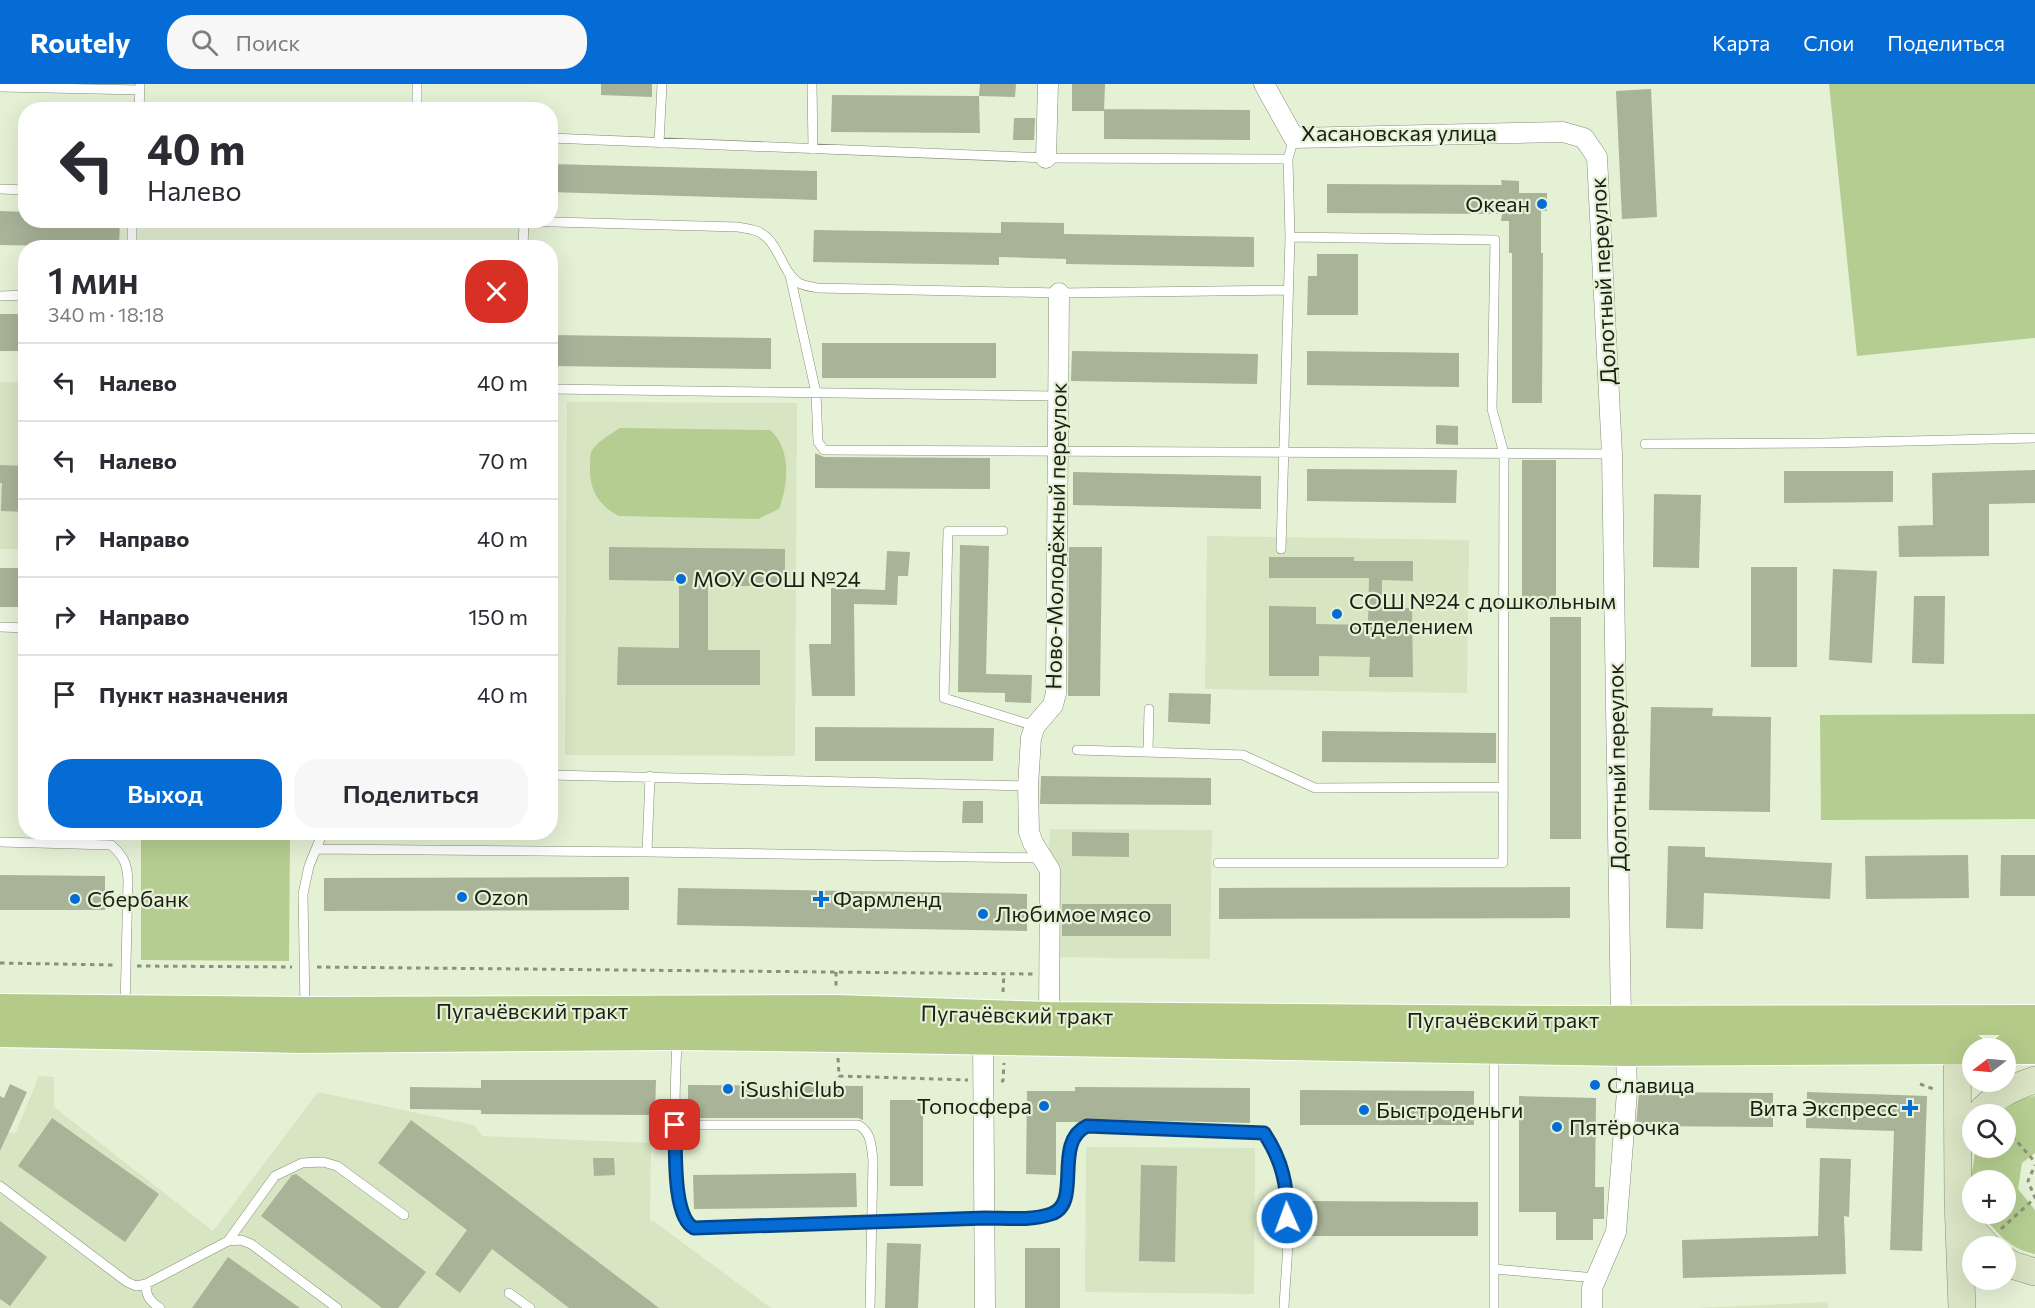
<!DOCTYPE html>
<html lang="ru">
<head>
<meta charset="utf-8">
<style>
	:root { --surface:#fff; --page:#f7f7f7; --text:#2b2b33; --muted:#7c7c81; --line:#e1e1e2; --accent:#056cd5 }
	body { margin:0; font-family:Commissioner,sans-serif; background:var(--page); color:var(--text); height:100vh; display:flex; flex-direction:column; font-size:22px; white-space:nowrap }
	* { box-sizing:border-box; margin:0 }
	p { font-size:20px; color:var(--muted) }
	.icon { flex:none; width:33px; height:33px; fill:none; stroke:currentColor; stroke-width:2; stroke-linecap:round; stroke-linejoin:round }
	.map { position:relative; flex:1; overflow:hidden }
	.panel { position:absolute; left:18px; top:156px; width:540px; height:600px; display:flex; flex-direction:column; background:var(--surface); border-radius:24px; box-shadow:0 6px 24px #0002 }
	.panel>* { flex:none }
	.guide { position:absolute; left:18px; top:18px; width:540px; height:126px; border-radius:24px; box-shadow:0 6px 24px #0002; background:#fff; color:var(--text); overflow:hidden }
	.needle { width:39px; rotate:254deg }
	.fabs { position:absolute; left:1962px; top:954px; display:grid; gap:12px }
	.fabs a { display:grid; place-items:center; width:54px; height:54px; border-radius:50%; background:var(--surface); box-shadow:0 6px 24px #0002; font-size:30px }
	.pin { position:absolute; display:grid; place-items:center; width:51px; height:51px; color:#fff; margin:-26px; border-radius:12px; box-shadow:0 3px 9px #0006 }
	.me { position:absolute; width:66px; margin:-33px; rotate:358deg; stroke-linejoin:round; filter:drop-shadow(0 0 4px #0008) }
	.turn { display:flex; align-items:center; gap:21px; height:126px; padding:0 30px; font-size:27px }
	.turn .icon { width:78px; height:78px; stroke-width:2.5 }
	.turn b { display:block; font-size:42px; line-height:51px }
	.round { display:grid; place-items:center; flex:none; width:63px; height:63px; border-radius:24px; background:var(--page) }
	.summary { display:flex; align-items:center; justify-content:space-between; height:102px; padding:0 30px }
	h1 { font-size:36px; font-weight:600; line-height:45px }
	.cta { display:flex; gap:12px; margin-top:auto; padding:12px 30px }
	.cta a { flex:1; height:69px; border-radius:24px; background:var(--accent); color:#fff; font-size:24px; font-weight:600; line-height:69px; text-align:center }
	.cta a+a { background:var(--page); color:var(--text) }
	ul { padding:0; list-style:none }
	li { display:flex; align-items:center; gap:18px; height:78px; padding:0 30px; border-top:2px solid var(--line) }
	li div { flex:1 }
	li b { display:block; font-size:22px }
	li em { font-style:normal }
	header { display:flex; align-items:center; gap:36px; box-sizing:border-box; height:84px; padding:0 30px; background:var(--accent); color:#fff }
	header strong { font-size:28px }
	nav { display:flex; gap:33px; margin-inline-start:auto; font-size:21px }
	.search { width:420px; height:54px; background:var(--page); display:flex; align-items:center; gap:15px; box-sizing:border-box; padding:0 21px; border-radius:24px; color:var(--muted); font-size:22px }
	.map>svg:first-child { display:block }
	.built { fill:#d7e5c2 }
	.green { fill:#b5cd90 }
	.building { fill:#a8b398 }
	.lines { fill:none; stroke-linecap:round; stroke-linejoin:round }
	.service-casing { stroke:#848e75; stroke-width:10 }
	.minor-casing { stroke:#848e75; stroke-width:21 }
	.secondary-casing { stroke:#848e75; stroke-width:28 }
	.primary-casing { stroke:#fff; stroke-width:32 }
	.path { stroke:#8a927e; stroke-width:3; stroke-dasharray:4.5 4.5; stroke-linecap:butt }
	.service { stroke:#fff; stroke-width:9 }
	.minor { stroke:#fff; stroke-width:20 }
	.secondary { stroke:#dae4c4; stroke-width:27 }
	.primary { stroke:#b4ca89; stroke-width:30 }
	.route-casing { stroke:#03468a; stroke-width:15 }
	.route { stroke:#056cd5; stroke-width:10 }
	.poi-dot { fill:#056cd5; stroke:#e5f1d5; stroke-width:2 }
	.labels { text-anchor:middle; stroke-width:4.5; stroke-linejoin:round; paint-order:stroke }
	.street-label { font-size:22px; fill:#1b1f15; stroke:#e5f1d5 }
	.poi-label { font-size:22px; fill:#1b1f15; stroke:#e5f1d5; text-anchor:start }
</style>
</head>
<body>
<header>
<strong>Routely</strong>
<div class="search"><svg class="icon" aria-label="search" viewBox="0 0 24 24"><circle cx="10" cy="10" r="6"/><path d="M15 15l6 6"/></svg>Поиск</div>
<nav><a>Карта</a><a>Слои</a><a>Поделиться</a></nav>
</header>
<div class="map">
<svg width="2035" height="1224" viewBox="0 0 2035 1224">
	<rect width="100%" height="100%" fill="#e5f1d5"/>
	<path class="built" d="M 0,298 L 25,299 L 25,465 L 0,465 Z
		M 567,318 L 797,319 L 795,672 L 565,671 Z
		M 1207,452 L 1469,456 L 1467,609 L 1205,605 Z
		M 1050,745 L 1212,746 L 1210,875 L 1043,873 Z
		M 39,992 L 54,993 L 54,1023 L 213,1147 L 318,1008 L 474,1041 L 482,1052 L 651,1059 L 650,1137 L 655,1138 L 771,1224 L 0,1224 L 0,1045 L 15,1050 Z
		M 1086,1063 L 1255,1064 L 1254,1210 L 1085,1208 Z
		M 1827,1218 L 1828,1224 L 1696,1224 Z"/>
	<path class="green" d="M 1829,0 L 2035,0 L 2035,254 L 1857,272 Z
		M 620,344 L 770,346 C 792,365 788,401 779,425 L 758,435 L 619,432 C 599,422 589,406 590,383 C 590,379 590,372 591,368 C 596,358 611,350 620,344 Z
		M 2035,630 L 2035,735 L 1821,736 L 1820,631 Z
		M 141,751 L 290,752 L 289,877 L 141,876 Z
		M 2035,1012 L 2035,1069 L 2022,1079 L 2018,1105 L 2035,1126 L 2035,1170 C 2011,1166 1996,1148 1982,1130 L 2006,1130 L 2006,1096 L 1972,1098 L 1971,1094 L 1976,1064 L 2006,1064 L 2006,1030 L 1999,1030 L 2020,1015 Z"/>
	<path class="building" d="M 601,0 L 652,0 L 652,13 L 601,11 Z
		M 980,0 L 1016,0 L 1015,13 L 979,12 Z
		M 1072,0 L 1105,0 L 1104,27 L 1072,27 Z
		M 1651,5 L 1657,133 L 1622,135 L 1616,7 Z
		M 832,11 L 979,12 L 980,49 L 831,48 Z
		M 1104,25 L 1250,26 L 1250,56 L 1104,55 Z
		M 1014,34 L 1035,34 L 1034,56 L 1013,56 Z
		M 550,80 L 817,87 L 817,116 L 550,108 Z
		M 1501,96 L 1519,97 L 1519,109 L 1547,109 L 1547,127 L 1541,127 L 1541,169 L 1543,169 L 1542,319 L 1512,319 L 1512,169 L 1509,169 L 1509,137 L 1501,137 L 1502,130 L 1327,129 L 1327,100 L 1502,101 Z
		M 0,127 L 26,128 L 26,136 L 120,136 L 119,163 L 0,161 Z
		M 1001,138 L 1064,139 L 1064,150 L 1254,153 L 1254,183 L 1066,180 L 1066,175 L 999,173 L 999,181 L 813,178 L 814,146 L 1001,149 Z
		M 1317,170 L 1358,170 L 1358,231 L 1307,231 L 1308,192 L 1317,192 Z
		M 0,230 L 26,230 L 26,267 L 0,267 Z
		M 550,251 L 771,254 L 771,285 L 550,282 Z
		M 822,259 L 996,259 L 996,294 L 822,294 Z
		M 1072,267 L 1258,270 L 1257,300 L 1071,297 Z
		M 1307,267 L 1459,269 L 1459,303 L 1307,301 Z
		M 1436,341 L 1458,342 L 1458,361 L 1436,360 Z
		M 815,369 L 824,373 L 990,374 L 990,405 L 815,404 Z
		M 1522,376 L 1556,376 L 1556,525 L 1522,525 Z
		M 0,381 L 26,382 L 26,428 L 1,427 L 2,399 L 0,399 Z
		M 1307,385 L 1457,386 L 1456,419 L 1307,417 Z
		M 2035,386 L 2035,419 L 1989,420 L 1989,472 L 1899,473 L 1898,442 L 1933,441 L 1932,389 Z
		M 1784,387 L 1893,387 L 1893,418 L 1784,419 Z
		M 1073,388 L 1261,392 L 1261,425 L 1073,421 Z
		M 1654,410 L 1701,411 L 1699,484 L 1653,483 Z
		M 960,461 L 989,462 L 986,590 L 1032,591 L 1031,619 L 1005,618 L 1005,609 L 958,608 Z
		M 609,463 L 785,465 L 785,502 L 708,502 L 708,566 L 760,566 L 760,601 L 617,601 L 618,563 L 679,564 L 679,497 L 609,496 Z
		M 1069,463 L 1102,463 L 1100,612 L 1068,612 Z
		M 887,467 L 910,468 L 908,492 L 898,492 L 897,521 L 854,520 L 855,612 L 812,612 L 809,560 L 831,560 L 831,504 L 885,506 Z
		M 1269,473 L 1354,473 L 1354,477 L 1413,477 L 1413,497 L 1382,496 L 1382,524 L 1412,524 L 1413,593 L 1369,593 L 1370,573 L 1319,572 L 1319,592 L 1269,592 L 1269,522 L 1316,523 L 1316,540 L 1368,541 L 1369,494 L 1269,494 Z
		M 1751,483 L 1797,483 L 1797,583 L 1751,583 Z
		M 0,484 L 26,484 L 26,523 L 0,523 Z
		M 1833,485 L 1877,487 L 1872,579 L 1829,576 Z
		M 1914,512 L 1945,512 L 1944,580 L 1912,579 Z
		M 1550,533 L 1581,533 L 1581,755 L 1550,755 Z
		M 1169,609 L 1211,610 L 1210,640 L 1168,638 Z
		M 1651,623 L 1713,624 L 1712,632 L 1771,633 L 1770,728 L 1649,726 Z
		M 815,643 L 994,644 L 993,677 L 815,677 Z
		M 1322,647 L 1496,649 L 1496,679 L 1322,678 Z
		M 1041,692 L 1211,694 L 1211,721 L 1040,720 Z
		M 963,717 L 983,717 L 983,739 L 962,739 Z
		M 1072,748 L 1129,749 L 1129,773 L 1072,772 Z
		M 1668,762 L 1705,763 L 1705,773 L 1832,779 L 1830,815 L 1704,809 L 1703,845 L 1666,844 Z
		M 1968,771 L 1969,814 L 1866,815 L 1865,772 Z
		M 2001,771 L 2035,771 L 2035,812 L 2000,812 Z
		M 0,791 L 105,792 L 105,826 L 0,826 Z
		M 629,793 L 629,826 L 324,827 L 324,794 Z
		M 1570,803 L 1570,834 L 1219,835 L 1219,804 Z
		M 678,804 L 1027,810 L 1027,847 L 677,841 Z
		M 1062,820 L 1171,820 L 1171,852 L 1062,852 Z
		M 481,996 L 656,996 L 655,1031 L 481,1030 L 481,1026 L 410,1025 L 410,1003 L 481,1004 Z
		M 10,1000 L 27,1008 L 0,1067 L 0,1012 L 4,1014 Z
		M 688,1001 L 863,1002 L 863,1036 L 858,1034 L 688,1034 Z
		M 1075,1003 L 1250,1004 L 1250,1039 L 1087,1035 L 1081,1038 L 1056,1038 L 1056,1091 L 1026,1090 L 1027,1007 L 1075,1007 Z
		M 1300,1006 L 1474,1007 L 1474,1041 L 1300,1041 Z
		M 1639,1008 L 1773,1009 L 1773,1043 L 1636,1042 Z
		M 1807,1008 L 1927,1012 L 1922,1167 L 1890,1166 L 1894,1047 L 1806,1044 Z
		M 1519,1012 L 1596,1014 L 1595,1103 L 1604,1103 L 1604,1135 L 1593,1135 L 1593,1156 L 1556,1156 L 1556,1128 L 1519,1128 Z
		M 890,1016 L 923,1016 L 923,1102 L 890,1102 Z
		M 52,1034 L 159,1110 L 125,1158 L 18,1082 Z
		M 411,1036 L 659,1224 L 569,1224 L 492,1165 L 460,1209 L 435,1190 L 467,1146 L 378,1079 Z
		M 593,1074 L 614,1074 L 615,1091 L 594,1092 Z
		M 1820,1074 L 1851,1075 L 1849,1133 L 1844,1132 L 1846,1190 L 1683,1194 L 1682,1156 L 1818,1152 Z
		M 1141,1081 L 1177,1082 L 1175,1178 L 1139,1177 Z
		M 856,1089 L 857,1123 L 694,1125 L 693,1091 Z
		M 296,1090 L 426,1188 L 398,1224 L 382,1224 L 261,1132 L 292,1091 Z
		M 1303,1117 L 1478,1118 L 1478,1152 L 1303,1152 Z
		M 0,1137 L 47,1173 L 10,1222 L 0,1215 Z
		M 887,1159 L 921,1160 L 918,1224 L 885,1224 Z
		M 1025,1164 L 1060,1164 L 1060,1224 L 1025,1224 Z
		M 228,1173 L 300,1224 L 192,1224 Z"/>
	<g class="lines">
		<defs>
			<path id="service" d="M 417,0 L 417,26
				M 812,0 L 813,65
				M 0,3 L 140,6
				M 139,26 L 140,2
				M 550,54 L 1046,74 L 1288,75
				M 659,59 L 662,0
				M 0,105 L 26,106
				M 478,136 L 738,143 C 744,144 751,145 757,147 C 780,157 780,187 799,199 C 804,202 812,203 818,204 L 1059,209 L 1288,206
				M 132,164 L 132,136
				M 523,164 L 524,138
				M 790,191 L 816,309 L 818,358 L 824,366 L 1612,370
				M 0,212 L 26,211
				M 550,305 L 1057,312
				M 1645,360 L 1825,359 L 2035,354
				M 1003,447 L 948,447 L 944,614 L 1035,642
				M 1281,465 L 1290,153 L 1288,75 L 1294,54
				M 0,543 L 26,544
				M 1077,666 L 1243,671 L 1315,704 L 1503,703
				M 1148,668 L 1149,625
				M 550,691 L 1028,702
				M 0,758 L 111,761 C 124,772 127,780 128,796 L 125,924
				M 317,765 L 647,768 L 1041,774
				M 647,768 L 650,692
				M 1218,779 L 1503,779 L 1504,370 L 1492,325 L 1495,156 L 1290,153
				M 305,923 L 303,810 L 309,782 L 323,748
				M 677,956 C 676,987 667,1131 695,1144 L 985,1134 C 1006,1134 1030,1137 1051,1130 C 1083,1120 1052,1058 1087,1042 L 1264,1049 C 1269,1055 1274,1062 1277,1069 C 1296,1115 1286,1175 1284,1224
				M 675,1041 L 858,1041 C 872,1048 871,1063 873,1076 L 870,1224
				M 0,1102 L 127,1198 L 136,1202 L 146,1200 L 228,1157 L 241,1156 L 251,1160 L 337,1224
				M 228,1157 L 275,1092 L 302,1079 L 323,1078 L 337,1082 L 404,1131
				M 1494,1185 L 1596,1194
				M 146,1200 C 146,1213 150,1217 160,1224
				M 509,1209 L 530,1224
				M 1494,1224 L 1494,970"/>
			<path id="minor" d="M 1264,0 L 1294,54 L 1563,48 L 1584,54 L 1597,73 L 1612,370 L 1621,937 L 1626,967 L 1627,1008 L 1616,1148 L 1592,1204 L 1592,1224
				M 1046,74 L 1048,0
				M 1049,933 L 1050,786 L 1033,759 L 1029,748 L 1028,702 L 1031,654 L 1035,642 L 1053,621 L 1056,609 L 1059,209
				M 983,955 L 985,1224"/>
			<path id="secondary" d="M 1957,943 L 1958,1116 L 1962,1224
				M 1979,1030 C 1994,1012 2013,1003 2035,996
				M 1961,1123 L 1975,1149 L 1987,1162
				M 2006,1177 L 2012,1181 L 2035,1188"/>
			<path id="primary" d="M 0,925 L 305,928 L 836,926 L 1049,933 L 1566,937 L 2035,936
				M 0,948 L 301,954 L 677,951 L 837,953 L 1626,967 L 1972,965
				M 2006,965 L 2035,965"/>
		</defs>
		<use href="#service" class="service-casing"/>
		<use href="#minor" class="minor-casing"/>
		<use href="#secondary" class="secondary-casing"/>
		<use href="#primary" class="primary-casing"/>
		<path class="path" d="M 0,879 L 115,881
			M 137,882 L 292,883
			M 317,883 L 1033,890
			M 836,888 L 836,905
			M 1003,908 L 1004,889
			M 838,974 L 839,992 L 968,996
			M 1001,997 L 1003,997 L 1004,979
			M 1920,1000 L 1936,1006
			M 2006,1045 L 2035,1078
			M 2001,1145 L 2035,1114 L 2028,1097 L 2035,1081"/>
		<use href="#service" class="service"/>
		<use href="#minor" class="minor"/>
		<use href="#secondary" class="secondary"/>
		<use href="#primary" class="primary"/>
	</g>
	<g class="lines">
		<defs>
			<path id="route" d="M 675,1041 C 676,1064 672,1133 694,1144 L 985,1134 C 1006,1134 1030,1137 1051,1130 C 1083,1120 1052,1058 1087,1042 L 1264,1049 C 1282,1076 1288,1102 1287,1134"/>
		</defs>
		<use href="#route" class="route-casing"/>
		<use href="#route" class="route"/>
	</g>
	<g class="poi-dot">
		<circle cx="1542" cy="120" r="6"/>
		<circle cx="681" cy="495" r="6"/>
		<circle cx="1337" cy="530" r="6"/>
		<circle cx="462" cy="813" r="6"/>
		<circle cx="75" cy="815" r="6"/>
		<path d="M818 806h6v6h6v6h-6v6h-6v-6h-6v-6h6z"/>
		<circle cx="983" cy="830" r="6"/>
		<circle cx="1595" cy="1001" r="6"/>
		<circle cx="728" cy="1005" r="6"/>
		<circle cx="1044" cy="1022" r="6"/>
		<path d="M1907 1015h6v6h6v6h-6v6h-6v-6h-6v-6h6z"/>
		<circle cx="1364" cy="1026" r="6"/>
		<circle cx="1557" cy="1043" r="6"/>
	</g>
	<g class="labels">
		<g class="street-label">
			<text x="1399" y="57">Хасановская улица</text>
			<text transform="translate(1603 197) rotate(-93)" y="8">Долотный переулок</text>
			<text transform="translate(1056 452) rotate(-89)" y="8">Ново-Молодёжный переулок</text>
			<text transform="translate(1617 683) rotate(-91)" y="8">Долотный переулок</text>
			<text x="532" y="935">Пугачёвский тракт</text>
			<text transform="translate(1017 931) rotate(1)" y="8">Пугачёвский тракт</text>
			<text x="1503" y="944">Пугачёвский тракт</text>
		</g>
		<g class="poi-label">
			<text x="1530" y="128" text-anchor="end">Океан</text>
			<text x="693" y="503">МОУ СОШ №24</text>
			<text x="1349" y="525">СОШ №24 с дошкольным<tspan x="1349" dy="25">отделением</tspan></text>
			<text x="474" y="821">Ozon</text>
			<text x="87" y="823">Сбербанк</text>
			<text x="833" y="823">Фармленд</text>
			<text x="995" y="838">Любимое мясо</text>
			<text x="1607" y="1009">Славица</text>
			<text x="740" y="1013">iSushiClub</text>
			<text x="1032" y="1030" text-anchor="end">Топосфера</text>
			<text x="1898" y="1032" text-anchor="end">Вита Экспресс</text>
			<text x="1376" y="1034">Быстроденьги</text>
			<text x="1569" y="1051">Пятёрочка</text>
		</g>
	</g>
</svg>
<div class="fabs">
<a><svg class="needle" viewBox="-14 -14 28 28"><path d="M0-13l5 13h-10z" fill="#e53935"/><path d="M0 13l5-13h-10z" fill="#7c7c81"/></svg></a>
<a><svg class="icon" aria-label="search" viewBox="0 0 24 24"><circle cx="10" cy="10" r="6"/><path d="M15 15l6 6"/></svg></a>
<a>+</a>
<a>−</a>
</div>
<div class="pin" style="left:675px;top:1041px;background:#d93025"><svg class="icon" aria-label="arrive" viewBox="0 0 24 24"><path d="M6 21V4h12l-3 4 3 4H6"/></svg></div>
<svg class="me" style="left:1287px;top:1134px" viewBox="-20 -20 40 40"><circle r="17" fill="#056cd5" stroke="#fff" stroke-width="3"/><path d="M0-11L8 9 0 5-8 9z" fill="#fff"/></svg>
<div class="guide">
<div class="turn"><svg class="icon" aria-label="left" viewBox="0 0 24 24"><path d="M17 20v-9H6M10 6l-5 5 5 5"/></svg><div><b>40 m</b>Налево</div></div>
</div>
<section class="panel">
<div class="summary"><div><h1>1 мин</h1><p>340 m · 18:18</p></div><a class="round" style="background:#d93025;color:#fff"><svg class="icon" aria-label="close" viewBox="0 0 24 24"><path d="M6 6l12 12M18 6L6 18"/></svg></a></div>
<ul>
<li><svg class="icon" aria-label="left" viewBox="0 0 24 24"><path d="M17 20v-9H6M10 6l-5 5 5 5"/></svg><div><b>Налево</b></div><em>40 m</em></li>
<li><svg class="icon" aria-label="left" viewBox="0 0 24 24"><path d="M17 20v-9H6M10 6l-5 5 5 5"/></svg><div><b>Налево</b></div><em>70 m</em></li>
<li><svg class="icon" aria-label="right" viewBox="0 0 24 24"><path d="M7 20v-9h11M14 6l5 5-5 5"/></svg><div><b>Направо</b></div><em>40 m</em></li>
<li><svg class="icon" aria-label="right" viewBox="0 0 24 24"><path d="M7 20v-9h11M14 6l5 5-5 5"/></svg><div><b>Направо</b></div><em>150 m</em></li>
<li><svg class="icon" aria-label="arrive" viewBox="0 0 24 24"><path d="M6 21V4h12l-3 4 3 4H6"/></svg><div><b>Пункт назначения</b></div><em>40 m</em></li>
</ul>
<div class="cta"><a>Выход</a><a>Поделиться</a></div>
</section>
</div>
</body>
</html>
